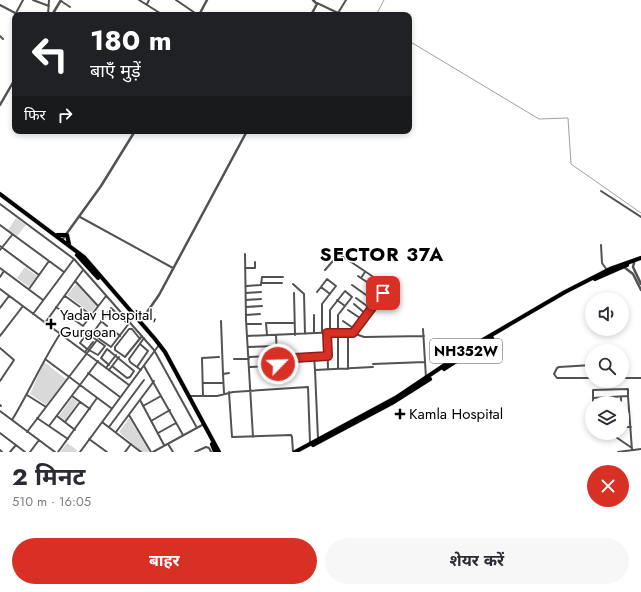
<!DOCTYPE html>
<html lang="hi">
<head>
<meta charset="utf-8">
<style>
	:root { --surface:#fff; --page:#f7f7f7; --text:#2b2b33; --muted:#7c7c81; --accent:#d93025 }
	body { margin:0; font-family:Jost,"Noto Sans Devanagari",sans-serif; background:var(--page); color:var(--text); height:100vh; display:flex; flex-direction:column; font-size:15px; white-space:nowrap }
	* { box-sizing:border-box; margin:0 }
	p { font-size:13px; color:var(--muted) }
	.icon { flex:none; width:22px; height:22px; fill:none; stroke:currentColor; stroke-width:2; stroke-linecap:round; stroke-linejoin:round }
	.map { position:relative; height:452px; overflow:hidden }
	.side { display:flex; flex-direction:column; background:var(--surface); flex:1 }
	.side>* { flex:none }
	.top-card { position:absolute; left:12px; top:12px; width:400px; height:122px; border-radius:8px; box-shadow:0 2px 6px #0003; background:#202124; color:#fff; overflow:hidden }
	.fabs { position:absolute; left:585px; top:292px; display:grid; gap:8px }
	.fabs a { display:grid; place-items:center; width:44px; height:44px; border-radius:50%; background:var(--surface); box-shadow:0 2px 6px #0003; font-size:20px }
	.pin { position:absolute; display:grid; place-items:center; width:34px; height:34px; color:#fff; margin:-17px; border-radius:8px; box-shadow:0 2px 6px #0006 }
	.me { position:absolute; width:44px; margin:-22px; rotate:66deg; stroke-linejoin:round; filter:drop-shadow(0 0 3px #0008) }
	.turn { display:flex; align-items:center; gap:14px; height:84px; padding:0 12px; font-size:18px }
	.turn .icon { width:52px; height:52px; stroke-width:2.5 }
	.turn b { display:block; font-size:28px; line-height:34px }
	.then { display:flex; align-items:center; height:38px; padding:0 12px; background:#0003; gap:8px; font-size:15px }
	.round { display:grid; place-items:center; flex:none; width:42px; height:42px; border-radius:21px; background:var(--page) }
	.summary { display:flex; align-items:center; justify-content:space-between; height:68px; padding:0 12px }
	h1 { font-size:24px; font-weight:700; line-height:30px }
	.action { display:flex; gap:8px; margin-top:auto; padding:8px 12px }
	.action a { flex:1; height:46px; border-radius:24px; background:var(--accent); color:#fff; font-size:16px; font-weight:700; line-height:46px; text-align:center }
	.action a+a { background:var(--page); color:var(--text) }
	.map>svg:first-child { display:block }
	.green { fill:#d9d9d9 }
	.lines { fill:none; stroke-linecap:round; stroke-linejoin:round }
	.stream { stroke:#a0a0a0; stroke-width:1 }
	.trunk-casing { stroke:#dbdbdb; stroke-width:5 }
	.minor { stroke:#525252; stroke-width:2 }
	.tertiary { stroke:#525252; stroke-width:2.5 }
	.trunk { stroke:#000; stroke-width:4 }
	.route-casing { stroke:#8d1f18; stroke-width:10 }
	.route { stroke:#d93025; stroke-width:7 }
	.poi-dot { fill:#000; stroke:#fff; stroke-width:1.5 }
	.labels { text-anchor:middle; stroke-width:3; stroke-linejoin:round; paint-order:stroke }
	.shield { fill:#fff; stroke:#4c4c4c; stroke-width:1 }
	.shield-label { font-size:14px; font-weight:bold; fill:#000 }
	.poi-label { font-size:15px; fill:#000; stroke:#fff; text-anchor:start }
	.district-label { font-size:19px; font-weight:bold; letter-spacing:1px; fill:#000; stroke:#fff }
</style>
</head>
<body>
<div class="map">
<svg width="641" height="452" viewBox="0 0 641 452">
	<rect width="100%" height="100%" fill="#fff"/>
	<path class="green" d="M 16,218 L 26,225 L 17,236 L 8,230 Z
		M 25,267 L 37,276 L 29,287 L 17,278 Z
		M 76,284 L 96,306 L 91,313 L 67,295 Z
		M 44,362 L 66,379 L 46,405 L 30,394 Z
		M 72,398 L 78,402 L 65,420 L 59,416 Z
		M 129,418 L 149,451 L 148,452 L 142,452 L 119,432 Z
		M 67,443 L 77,450 L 76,452 L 60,452 Z"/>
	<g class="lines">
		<path class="stream" d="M 376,15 L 384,0
			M 409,41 L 539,119 L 568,118 L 571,164 L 641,213"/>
		<defs>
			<path id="trunk" d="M 0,194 L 84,257 L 155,339 L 165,352 L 219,452
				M 57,235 L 67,235 L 69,244
				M 77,255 L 98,278
				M 595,279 L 627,265
				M 444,369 L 492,338
				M 212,444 L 215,452
				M 313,445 L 392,403 L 430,379
				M 295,452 L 397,397 L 476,344 L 565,292 L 610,269 L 641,258"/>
		</defs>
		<use href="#trunk" class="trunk-casing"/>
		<path class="minor" d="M 33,0 L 49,6
			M 139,0 L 163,15
			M 176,0 L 198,15
			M 61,1 L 70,7
			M 317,3 L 338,13 L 346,0
			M 147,4 L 149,0
			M 0,5 L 19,15
			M 16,13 L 23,0
			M 48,15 L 49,0
			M 0,36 L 3,39
			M 601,191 L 641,217
			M 0,204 L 74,259 L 154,350 L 197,428
			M 80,217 L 173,268
			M 0,225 L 64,272
			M 601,245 L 602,263 L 607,270
			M 0,246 L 39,275
			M 0,250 L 12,235
			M 245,254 L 246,320 L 253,437
			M 0,268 L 43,300
			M 245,268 L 255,268 L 255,262
			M 325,270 L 339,254 L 387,286 L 353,333
			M 358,276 L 383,293
			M 0,277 L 4,271
			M 361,278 L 365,272
			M 75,281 L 98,306
			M 261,283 L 282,283
			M 293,284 L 304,294 L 305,334
			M 352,285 L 376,302
			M 247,286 L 261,285 L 262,277 L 283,277
			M 321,287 L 327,279 L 336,286 L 322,304 L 322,333
			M 0,289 L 129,385
			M 29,289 L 49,261
			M 317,292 L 321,287 L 330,294
			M 246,293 L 261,292
			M 294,293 L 295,335
			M 65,296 L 91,315
			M 356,298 L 371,309
			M 246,300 L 261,299
			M 337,300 L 345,306
			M 354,304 L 367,315
			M 56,307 L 83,326 L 106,296
			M 246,307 L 262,306
			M 0,308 L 9,296
			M 348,310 L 363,320
			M 33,314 L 74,259
			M 246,315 L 260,314
			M 101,321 L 107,326
			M 221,321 L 223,374 L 229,373
			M 343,321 L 356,330
			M 45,323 L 83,270
			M 128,324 L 111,308 L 95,330 L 99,334 L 98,338 L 111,347 L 130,322
			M 247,324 L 261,324
			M 423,329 L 426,378
			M 113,330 L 120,336
			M 330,332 L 330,310 L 345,291 L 352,297 L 338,315 L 338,369
			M 348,332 L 348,369
			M 314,333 L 314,315
			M 327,333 L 328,369
			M 267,335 L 266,323 L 295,323
			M 0,336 L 23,306
			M 247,336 L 338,332 L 353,333 L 364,337 L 424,336
			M 140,339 L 132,329 L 129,329 L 115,347 L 115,350 L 125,357 L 142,336
			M 248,347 L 277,346
			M 0,348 L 14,360 L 0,381
			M 87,349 L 80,343 L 87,333 L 105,346 L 98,355 L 89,350
			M 85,352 L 93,342
			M 277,356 L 278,359 L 327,356
			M 249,357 L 277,356 L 276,335
			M 314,357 L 315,370
			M 45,359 L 111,408
			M 234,359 L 249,359
			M 277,359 L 278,368
			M 373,364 L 425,362
			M 109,365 L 101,358 L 107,349 L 134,371 L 130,377 L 127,378 L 112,366
			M 592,365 L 559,367 L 557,368 L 554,374 L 557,378 L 592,378
			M 144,366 L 183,435
			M 137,367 L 148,351 L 140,344
			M 250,367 L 278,366
			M 106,368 L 116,355
			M 109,370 L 119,357
			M 141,370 L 130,362 L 129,359 L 144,338
			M 88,373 L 120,397
			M 223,374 L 224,393
			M 622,378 L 641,378
			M 203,383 L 223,383
			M 229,392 L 232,437 L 291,435 L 292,437 L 293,452
			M 27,395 L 46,407
			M 72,396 L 90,409
			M 189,396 L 217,396 L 233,392 L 308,387 L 310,443
			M 203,396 L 202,358 L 219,357
			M 621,397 L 621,403
			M 593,398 L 628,396 L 632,450
			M 140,400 L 164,445
			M 593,403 L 593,390 L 628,389 L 628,396
			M 0,405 L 1,406
			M 143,406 L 161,396
			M 0,411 L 55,452
			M 129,415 L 151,452
			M 57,416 L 75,430
			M 37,418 L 68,439
			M 12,420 C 29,392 42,362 60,334
			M 151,421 L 170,410
			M 65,422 L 80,402
			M 102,422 L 141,452
			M 622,422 L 622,427
			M 49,426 L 98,361
			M 109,427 L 144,380
			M 622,427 L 631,427
			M 27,432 L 97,340
			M 116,432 L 154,381
			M 0,433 L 25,452
			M 158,433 L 176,423
			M 610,433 L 632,448
			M 89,439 L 107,452
			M 318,439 L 315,370 L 373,367
			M 168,444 L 173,452
			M 0,450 L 2,452
			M 10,452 L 16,445
			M 30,452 L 39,440
			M 58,452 L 97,398
			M 80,452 L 159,345
			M 125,452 L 131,444
			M 153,452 L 204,424
			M 195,452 L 206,447 L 209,448 L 211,452
			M 618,452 L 641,449"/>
		<path class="tertiary" d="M 52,15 L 61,0
			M 199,15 L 207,0
			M 311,15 L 317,4 L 313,0
			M 0,105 L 15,79
			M 62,240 L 101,186 L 135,131
			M 634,263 L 633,267 L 641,284
			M 624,267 L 633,274 L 641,290
			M 140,322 L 159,295 L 247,131"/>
		<use href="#trunk" class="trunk"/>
	</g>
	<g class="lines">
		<defs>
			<path id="route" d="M 278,364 L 277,359 L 328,356 L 327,333 L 353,333 L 383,293"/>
		</defs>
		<use href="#route" class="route-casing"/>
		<use href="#route" class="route"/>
	</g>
	<g class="poi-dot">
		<path d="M49 318h4v4h4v4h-4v4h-4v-4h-4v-4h4z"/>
		<path d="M398 408h4v4h4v4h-4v4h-4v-4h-4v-4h4z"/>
	</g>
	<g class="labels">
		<rect class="shield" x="430" y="339" width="72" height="24" rx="3"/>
		<g class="shield-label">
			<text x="466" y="356">NH352W</text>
		</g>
		<g class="poi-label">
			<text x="60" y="320">Yadav Hospital,<tspan x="60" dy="17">Gurgoan</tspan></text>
			<text x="409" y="419">Kamla Hospital</text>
		</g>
		<g class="district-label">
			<text x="382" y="261">SECTOR 37A</text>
		</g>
	</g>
</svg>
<div class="fabs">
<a><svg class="icon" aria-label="sound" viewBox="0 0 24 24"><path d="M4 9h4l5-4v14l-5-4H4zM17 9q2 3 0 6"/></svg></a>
<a><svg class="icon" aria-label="search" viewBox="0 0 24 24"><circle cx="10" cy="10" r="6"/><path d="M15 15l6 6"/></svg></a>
<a><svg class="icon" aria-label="layers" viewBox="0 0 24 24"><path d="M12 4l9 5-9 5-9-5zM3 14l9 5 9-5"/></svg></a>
</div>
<div class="pin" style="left:383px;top:293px;background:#d93025"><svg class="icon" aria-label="arrive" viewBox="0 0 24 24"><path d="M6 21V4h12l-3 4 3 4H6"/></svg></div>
<svg class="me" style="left:278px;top:364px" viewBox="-20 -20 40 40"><circle r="17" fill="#d93025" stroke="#fff" stroke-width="3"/><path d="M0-11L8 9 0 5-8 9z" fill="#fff"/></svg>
<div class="top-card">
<div class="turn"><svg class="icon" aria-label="left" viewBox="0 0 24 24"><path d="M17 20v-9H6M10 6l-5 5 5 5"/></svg><div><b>180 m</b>बाएँ मुड़ें</div></div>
<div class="then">फिर<svg class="icon" aria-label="right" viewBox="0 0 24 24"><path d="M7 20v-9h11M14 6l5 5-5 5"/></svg></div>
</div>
</div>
<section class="side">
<div class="summary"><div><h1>2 मिनट</h1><p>510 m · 16:05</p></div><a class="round" style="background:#d93025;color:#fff"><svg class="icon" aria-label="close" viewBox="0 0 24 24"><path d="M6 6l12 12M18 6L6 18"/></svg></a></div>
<div class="action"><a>बाहर</a><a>शेयर करें</a></div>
</section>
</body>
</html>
